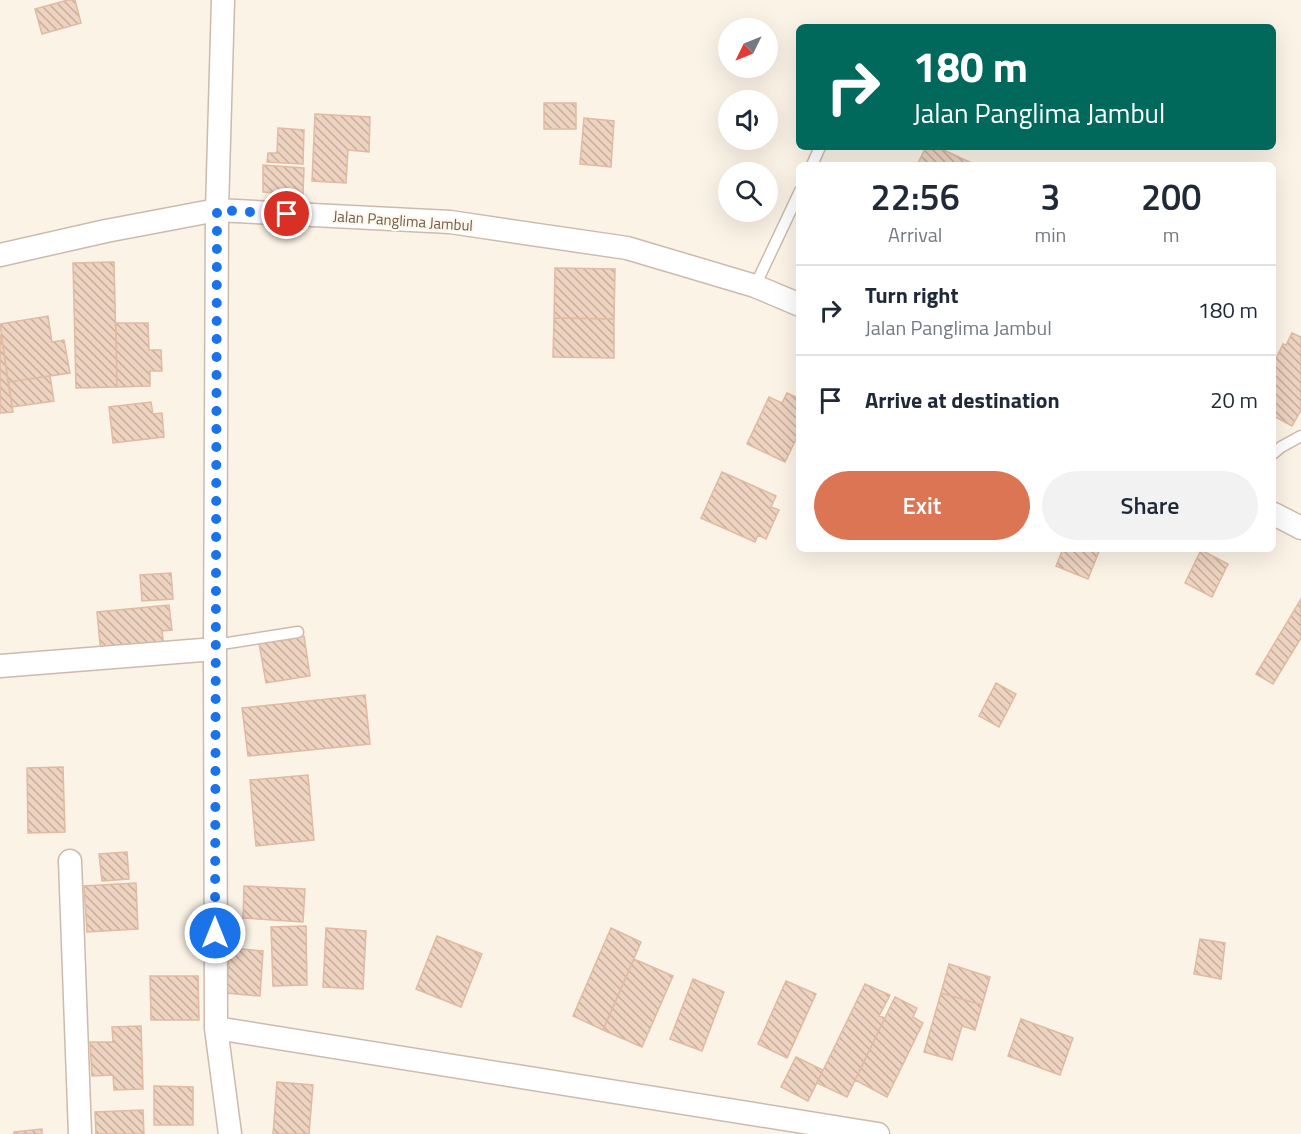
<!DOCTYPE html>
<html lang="en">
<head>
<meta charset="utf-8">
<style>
	:root { --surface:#fff; --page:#f2f2f3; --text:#1f2937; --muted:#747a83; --line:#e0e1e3; --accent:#dc7554 }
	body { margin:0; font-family:"Titillium Web",sans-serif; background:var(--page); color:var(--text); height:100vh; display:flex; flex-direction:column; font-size:22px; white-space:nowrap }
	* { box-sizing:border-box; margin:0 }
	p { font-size:20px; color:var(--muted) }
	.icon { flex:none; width:33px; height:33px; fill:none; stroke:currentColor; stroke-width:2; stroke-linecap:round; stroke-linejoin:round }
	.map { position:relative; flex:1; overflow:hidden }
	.sheet { position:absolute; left:796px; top:162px; width:480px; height:390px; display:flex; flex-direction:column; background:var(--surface); border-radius:9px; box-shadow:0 6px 24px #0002 }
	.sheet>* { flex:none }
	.guide { position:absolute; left:796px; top:24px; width:480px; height:126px; border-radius:9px; box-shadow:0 6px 24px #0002; background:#00695c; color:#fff; overflow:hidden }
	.needle { width:39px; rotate:227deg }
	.tools { position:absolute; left:718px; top:18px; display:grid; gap:12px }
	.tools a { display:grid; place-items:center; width:60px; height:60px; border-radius:50%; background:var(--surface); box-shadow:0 6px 24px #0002; font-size:30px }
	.pin { position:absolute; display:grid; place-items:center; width:51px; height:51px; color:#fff; margin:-26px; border:3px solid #fff; border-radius:50%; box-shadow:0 2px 6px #0007 }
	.me { position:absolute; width:66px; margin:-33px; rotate:0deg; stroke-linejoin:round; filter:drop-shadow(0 0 4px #0008) }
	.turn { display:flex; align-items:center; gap:21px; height:126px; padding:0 18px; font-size:27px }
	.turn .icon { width:78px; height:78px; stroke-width:2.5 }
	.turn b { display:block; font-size:42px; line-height:51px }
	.eta { display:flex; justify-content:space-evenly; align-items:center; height:102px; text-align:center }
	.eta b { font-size:36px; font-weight:600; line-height:42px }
	.button { display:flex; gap:12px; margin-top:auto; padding:12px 18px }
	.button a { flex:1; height:69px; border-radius:36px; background:var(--accent); color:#fff; font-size:24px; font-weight:600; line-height:69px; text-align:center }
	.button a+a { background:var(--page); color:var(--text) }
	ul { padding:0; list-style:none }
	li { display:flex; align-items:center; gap:18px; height:90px; padding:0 18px; border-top:2px solid var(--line) }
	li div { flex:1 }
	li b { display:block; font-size:22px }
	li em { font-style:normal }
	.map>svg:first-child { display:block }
	.building { fill:url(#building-back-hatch); stroke:#e0baa2; stroke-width:1.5 }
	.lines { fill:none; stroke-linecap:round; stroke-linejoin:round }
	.service-casing { stroke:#ccbbad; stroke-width:13 }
	.minor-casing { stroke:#ccbbad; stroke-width:25 }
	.service { stroke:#fff; stroke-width:10 }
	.minor { stroke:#fff; stroke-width:22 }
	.route { stroke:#1a73e8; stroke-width:10; stroke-dasharray:0 18 }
	.labels { text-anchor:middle; stroke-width:4.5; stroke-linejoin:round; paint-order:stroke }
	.street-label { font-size:15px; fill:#725b4d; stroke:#fef7ec }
</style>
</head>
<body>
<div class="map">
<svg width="1301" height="1134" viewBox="0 0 1301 1134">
	<defs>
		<pattern id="building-back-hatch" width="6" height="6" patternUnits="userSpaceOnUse" patternTransform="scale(1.5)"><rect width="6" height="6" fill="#eed3c0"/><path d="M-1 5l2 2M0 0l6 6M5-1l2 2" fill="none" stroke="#c5ae9e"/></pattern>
	</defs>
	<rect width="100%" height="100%" fill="#fbf3e6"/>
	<path class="building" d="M 68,0 L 75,0 L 81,23 L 42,34 L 35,9 Z
		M 544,103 L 576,103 L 576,129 L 544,129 Z
		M 315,114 L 370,117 L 369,152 L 348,150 L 346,183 L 312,181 Z
		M 584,118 L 614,121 L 611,167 L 580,164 Z
		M 278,128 L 304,130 L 303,164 L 267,162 L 268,153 L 277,153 Z
		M 926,147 L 937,147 L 976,165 L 917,165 Z
		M 263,165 L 304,168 L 303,194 L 263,192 Z
		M 114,262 L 117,387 L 76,388 L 73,263 Z
		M 555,268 L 615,269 L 614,319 L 554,318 Z
		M 48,316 L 52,342 L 64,340 L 70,373 L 8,382 L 0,324 Z
		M 554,318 L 614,319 L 614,358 L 553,357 Z
		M 116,323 L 148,323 L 149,350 L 161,350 L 162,371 L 150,371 L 150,386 L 117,387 Z
		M 1292,333 L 1301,337 L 1301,410 L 1292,426 L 1274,416 L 1274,363 L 1283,344 L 1286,345 Z
		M 1,334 L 13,412 L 0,413 L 0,335 Z
		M 50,376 L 54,401 L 12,407 L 8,382 Z
		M 787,393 L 800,399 L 800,431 L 785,462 L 747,444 L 769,397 L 782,403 Z
		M 151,402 L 153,414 L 162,413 L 164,437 L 113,443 L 109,407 Z
		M 722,472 L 776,496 L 771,507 L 779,510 L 766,539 L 758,535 L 755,542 L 701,518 Z
		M 1063,549 L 1100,549 L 1088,579 L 1056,566 Z
		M 1201,550 L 1228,564 L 1212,597 L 1185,583 Z
		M 171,573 L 173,599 L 142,601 L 140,575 Z
		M 1301,599 L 1301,638 L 1273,684 L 1256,674 Z
		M 169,605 L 172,630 L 162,631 L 164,648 L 101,654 L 97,612 Z
		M 304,636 L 310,676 L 266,683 L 259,643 Z
		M 996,683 L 1016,694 L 999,727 L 979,716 Z
		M 365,695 L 370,744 L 248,756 L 242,708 Z
		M 63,767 L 65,832 L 28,833 L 27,768 Z
		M 308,775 L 314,840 L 256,846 L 250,780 Z
		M 127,852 L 129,879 L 102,881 L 99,854 Z
		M 136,883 L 138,929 L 87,932 L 84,886 Z
		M 244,886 L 305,889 L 303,922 L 243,918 Z
		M 306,926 L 307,985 L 273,986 L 271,927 Z
		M 326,928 L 366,931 L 363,989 L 323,987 Z
		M 611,928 L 641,942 L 603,1030 L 573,1016 Z
		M 437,936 L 482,954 L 461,1007 L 416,989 Z
		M 1200,939 L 1225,943 L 1221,979 L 1194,974 Z
		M 230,948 L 263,951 L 260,996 L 226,993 Z
		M 634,959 L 673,976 L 642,1047 L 603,1030 Z
		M 949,964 L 990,977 L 982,1005 L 941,993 Z
		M 150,976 L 198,976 L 199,1020 L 151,1020 Z
		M 693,979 L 724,992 L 702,1051 L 670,1039 Z
		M 786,981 L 816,994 L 787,1058 L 758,1044 Z
		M 865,984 L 890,995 L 879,1016 L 885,1018 L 847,1097 L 817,1083 Z
		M 941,993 L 982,1005 L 975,1030 L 962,1026 L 952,1060 L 924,1052 Z
		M 895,997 L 917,1008 L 913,1017 L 923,1023 L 887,1097 L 855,1080 Z
		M 1021,1019 L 1073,1038 L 1060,1075 L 1008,1056 Z
		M 141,1026 L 143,1089 L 114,1090 L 113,1075 L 92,1076 L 90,1042 L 113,1042 L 112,1027 Z
		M 796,1057 L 823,1070 L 808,1101 L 781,1087 Z
		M 277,1082 L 313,1085 L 309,1134 L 273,1134 Z
		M 154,1086 L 193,1087 L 193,1125 L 154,1125 Z
		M 143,1110 L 144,1134 L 96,1134 L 95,1112 Z
		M 42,1129 L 42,1134 L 14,1134 L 14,1132 Z"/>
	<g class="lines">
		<defs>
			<path id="service" d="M 812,165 L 820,147
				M 755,286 L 800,191
				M 1274,453 L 1281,447 L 1301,436
				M 215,645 L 298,632"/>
			<path id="minor" d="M 223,0 L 217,210 L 215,649 L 216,1028 L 230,1134
				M 0,255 L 106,231 L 217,210 L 450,222 L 627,248 L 755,286 L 800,305
				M 1274,514 L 1301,528
				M 0,666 L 215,649
				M 70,861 L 80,1134
				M 216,1028 L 878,1134"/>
		</defs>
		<use href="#service" class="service-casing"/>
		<use href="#minor" class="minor-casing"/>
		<use href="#service" class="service"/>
		<use href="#minor" class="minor"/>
	</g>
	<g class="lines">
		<path class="route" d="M 215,933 L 217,210 L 287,214"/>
	</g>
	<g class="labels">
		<g class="street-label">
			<text transform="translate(403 221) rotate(4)" y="5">Jalan Panglima Jambul</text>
		</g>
	</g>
</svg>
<div class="tools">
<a><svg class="needle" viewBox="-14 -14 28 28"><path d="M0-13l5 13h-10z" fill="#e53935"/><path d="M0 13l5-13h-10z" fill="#747a83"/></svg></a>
<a><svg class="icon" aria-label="sound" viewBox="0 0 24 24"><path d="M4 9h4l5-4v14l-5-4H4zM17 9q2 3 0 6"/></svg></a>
<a><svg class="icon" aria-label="search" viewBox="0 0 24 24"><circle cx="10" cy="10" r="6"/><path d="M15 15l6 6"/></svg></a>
</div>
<div class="pin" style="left:287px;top:214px;background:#d93025"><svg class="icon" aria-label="arrive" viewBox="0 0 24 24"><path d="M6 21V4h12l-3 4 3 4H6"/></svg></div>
<svg class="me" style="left:215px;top:933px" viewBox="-20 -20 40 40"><circle r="17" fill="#1a73e8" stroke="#fff" stroke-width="3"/><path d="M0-11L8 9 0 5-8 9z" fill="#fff"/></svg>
<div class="guide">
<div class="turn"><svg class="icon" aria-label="right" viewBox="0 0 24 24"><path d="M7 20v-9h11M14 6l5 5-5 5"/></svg><div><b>180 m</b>Jalan Panglima Jambul</div></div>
</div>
<section class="sheet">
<div class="eta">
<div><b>22:56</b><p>Arrival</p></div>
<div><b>3</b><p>min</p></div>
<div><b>200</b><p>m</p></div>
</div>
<ul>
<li><svg class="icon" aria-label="right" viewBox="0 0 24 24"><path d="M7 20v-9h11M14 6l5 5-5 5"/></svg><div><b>Turn right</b><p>Jalan Panglima Jambul</p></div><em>180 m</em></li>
<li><svg class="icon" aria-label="arrive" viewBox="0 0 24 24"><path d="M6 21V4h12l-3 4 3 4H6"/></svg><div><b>Arrive at destination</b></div><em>20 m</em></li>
</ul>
<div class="button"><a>Exit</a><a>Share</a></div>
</section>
</div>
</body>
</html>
